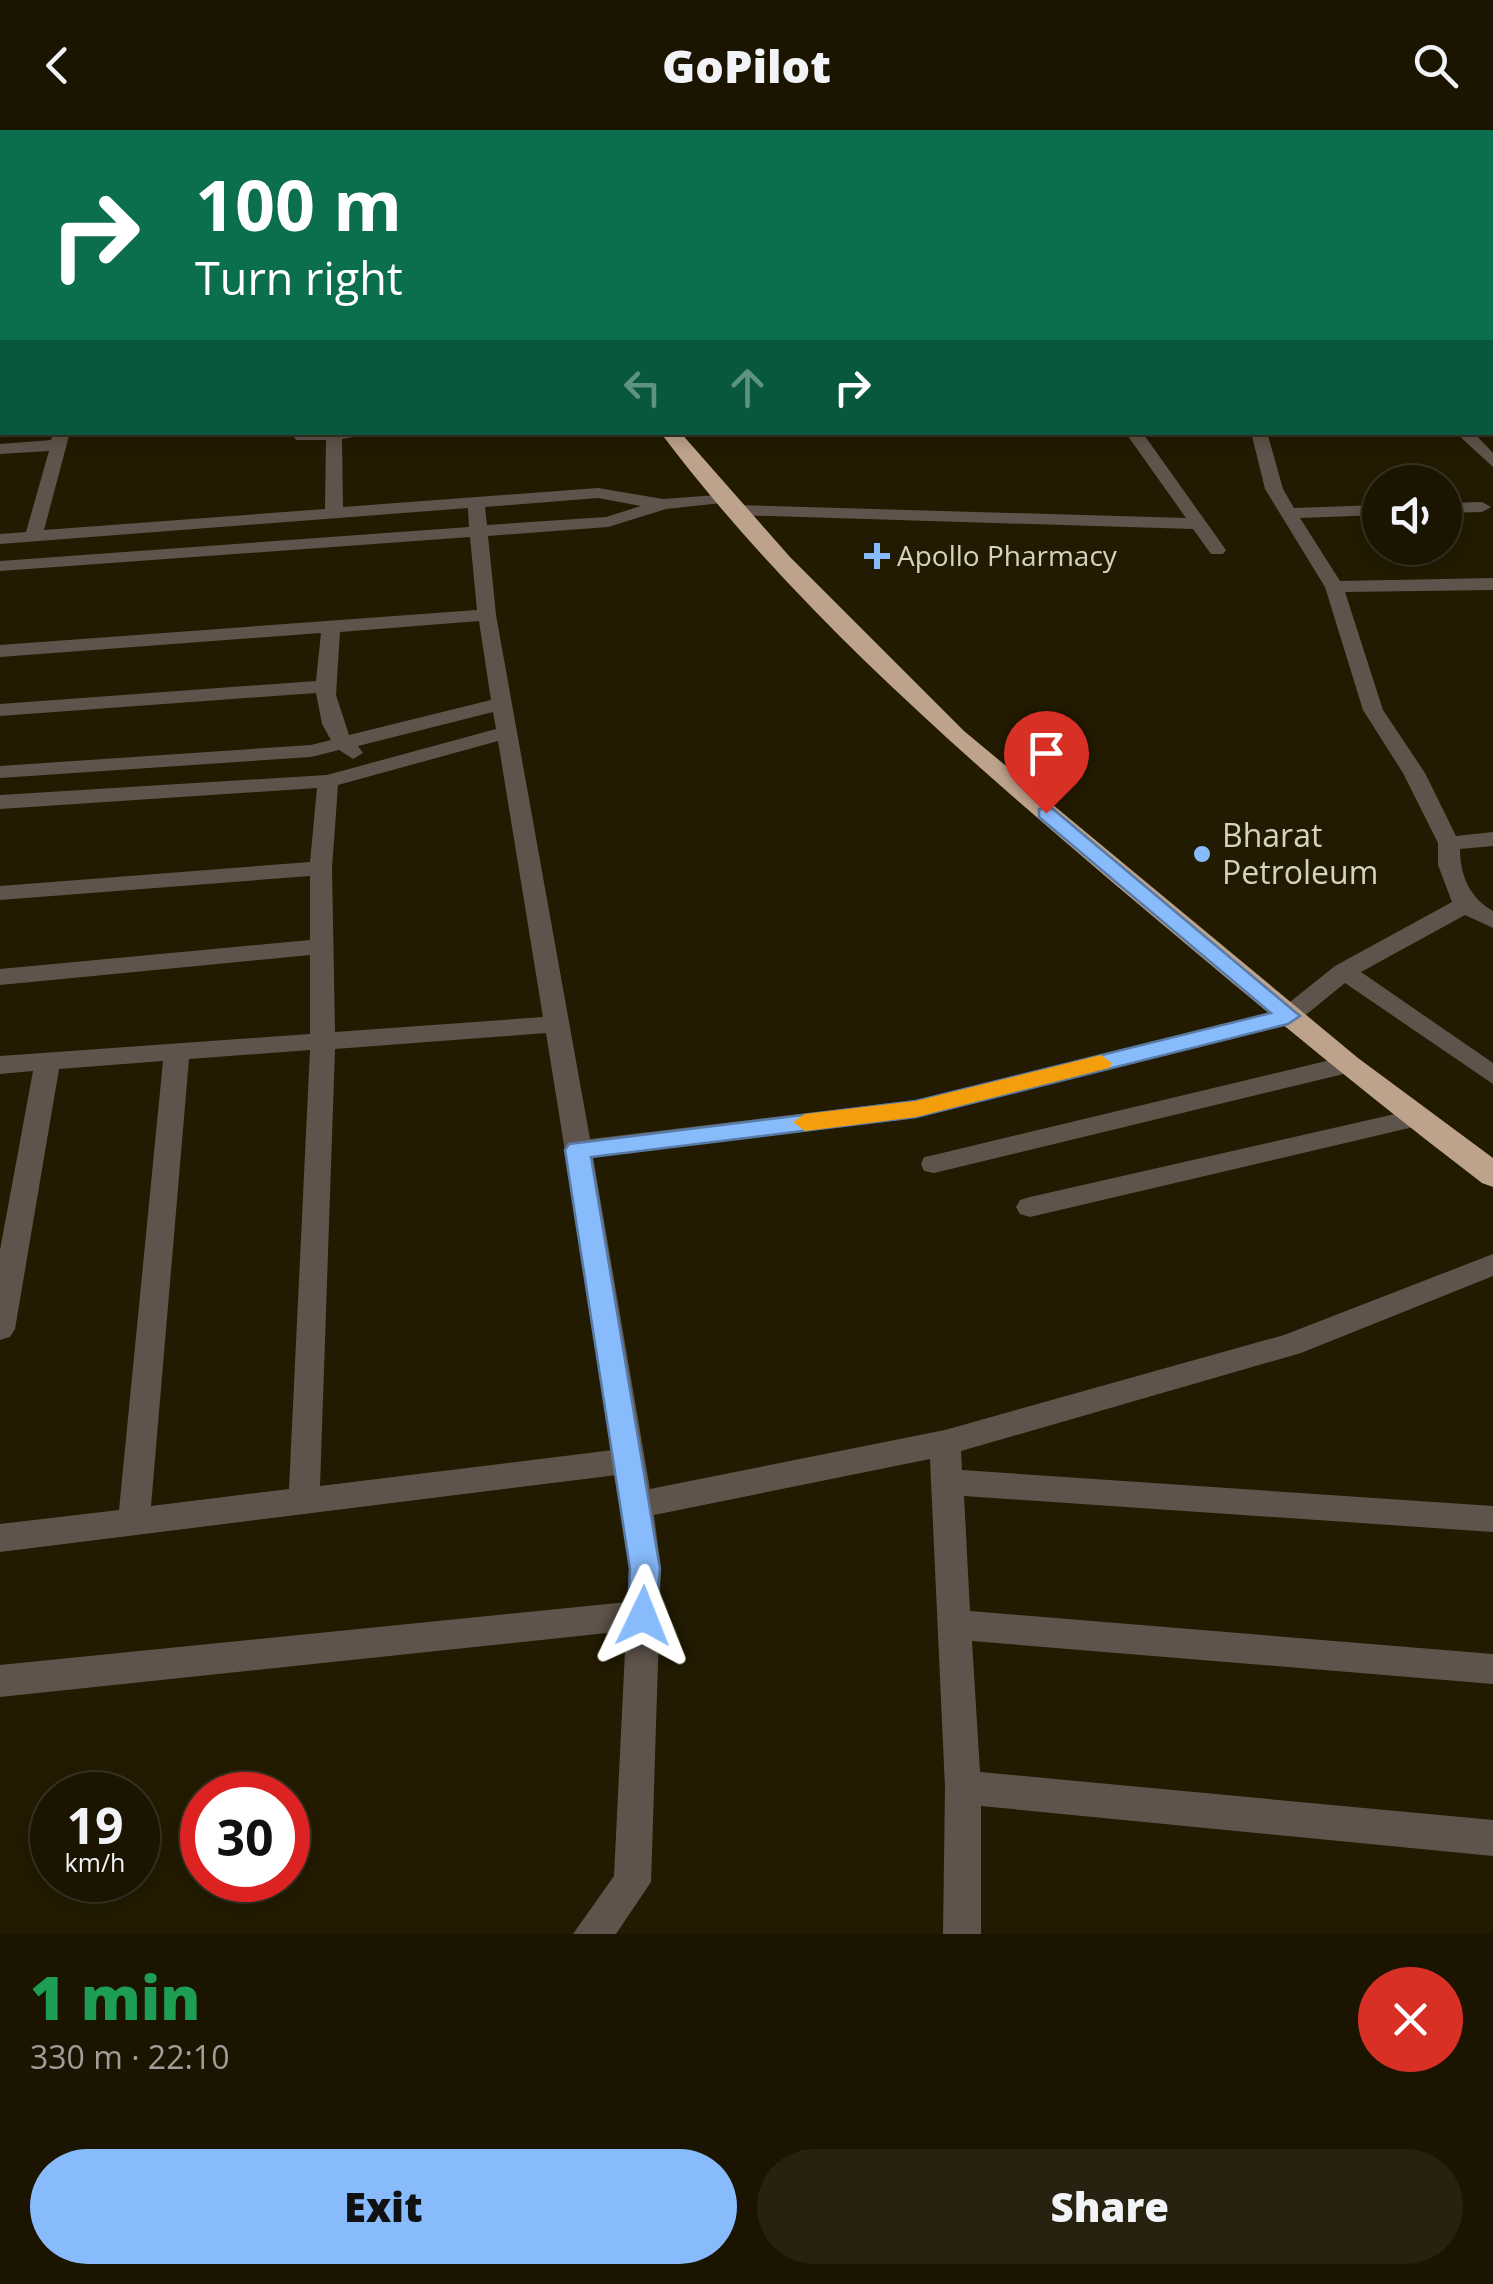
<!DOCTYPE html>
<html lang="en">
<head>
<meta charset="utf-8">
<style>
	:root { --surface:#1a1401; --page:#272110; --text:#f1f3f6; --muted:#9f9e99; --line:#383323; --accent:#88bbfc }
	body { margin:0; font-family:"Open Sans",sans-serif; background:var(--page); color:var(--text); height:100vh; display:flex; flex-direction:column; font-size:38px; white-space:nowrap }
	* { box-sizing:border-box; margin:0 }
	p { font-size:32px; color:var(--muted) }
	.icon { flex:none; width:55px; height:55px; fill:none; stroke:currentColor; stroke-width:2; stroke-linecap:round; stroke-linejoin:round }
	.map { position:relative; height:1804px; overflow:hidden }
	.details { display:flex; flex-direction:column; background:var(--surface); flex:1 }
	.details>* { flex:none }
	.top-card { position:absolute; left:0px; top:0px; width:1495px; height:305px; box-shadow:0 5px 15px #0003,0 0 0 2px var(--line); background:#0b6e4f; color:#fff; overflow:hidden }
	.buttons { position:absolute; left:1362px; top:335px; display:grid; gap:20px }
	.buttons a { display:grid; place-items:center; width:100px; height:100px; border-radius:50%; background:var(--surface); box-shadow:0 5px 15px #0003,0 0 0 2px var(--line); font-size:50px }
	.speed { position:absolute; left:30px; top:1642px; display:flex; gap:20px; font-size:50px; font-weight:700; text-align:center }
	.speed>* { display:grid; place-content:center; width:130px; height:130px; border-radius:50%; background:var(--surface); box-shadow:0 5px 15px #0003,0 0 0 2px var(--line); line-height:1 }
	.speed small { font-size:25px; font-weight:400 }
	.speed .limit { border:15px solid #d22; background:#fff; color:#111 }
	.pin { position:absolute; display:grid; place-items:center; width:85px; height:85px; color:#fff; margin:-102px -42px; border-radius:50% 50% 50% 0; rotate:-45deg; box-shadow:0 0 10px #0007 }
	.pin .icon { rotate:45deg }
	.me { position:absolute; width:110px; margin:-55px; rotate:2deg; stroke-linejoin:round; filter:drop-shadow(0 0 8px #0008) }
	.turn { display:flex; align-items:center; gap:35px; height:210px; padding:0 30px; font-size:45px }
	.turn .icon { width:130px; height:130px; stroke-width:2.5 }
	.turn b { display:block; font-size:70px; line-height:85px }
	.lanes { display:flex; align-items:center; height:95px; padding:0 30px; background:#0003; justify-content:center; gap:50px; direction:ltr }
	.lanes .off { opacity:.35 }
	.round { display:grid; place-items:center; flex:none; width:105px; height:105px; border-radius:52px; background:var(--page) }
	.overview { display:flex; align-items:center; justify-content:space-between; height:170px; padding:0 30px }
	h1 { font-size:60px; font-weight:800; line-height:75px; color:#1e9e55 }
	.button { display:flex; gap:20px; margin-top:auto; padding:20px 30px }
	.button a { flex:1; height:115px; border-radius:60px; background:var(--accent); color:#111; font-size:40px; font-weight:800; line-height:115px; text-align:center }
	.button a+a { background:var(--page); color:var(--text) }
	header { display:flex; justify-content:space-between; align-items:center; height:130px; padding:0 30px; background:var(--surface); font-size:45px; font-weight:800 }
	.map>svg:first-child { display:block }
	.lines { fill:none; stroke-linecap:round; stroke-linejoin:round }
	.street { fill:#5f544b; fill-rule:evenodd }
	.secondary { stroke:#857465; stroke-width:25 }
	.highway { fill:#bea38c; fill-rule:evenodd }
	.route { fill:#88bbfc; stroke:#587aa4; stroke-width:2.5 }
	.slow { fill:#f59e0b }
	.poi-dot { fill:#88bbfc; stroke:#221b01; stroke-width:4 }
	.labels { text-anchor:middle; stroke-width:8; stroke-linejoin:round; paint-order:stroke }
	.far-poi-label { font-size:28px; fill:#d6d2c2; stroke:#221b01; text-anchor:start }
	.poi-label { font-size:32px; fill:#d6d2c2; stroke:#221b01; text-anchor:start }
</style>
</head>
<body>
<header><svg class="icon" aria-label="back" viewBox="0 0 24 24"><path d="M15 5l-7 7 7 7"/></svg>GoPilot<svg class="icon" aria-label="search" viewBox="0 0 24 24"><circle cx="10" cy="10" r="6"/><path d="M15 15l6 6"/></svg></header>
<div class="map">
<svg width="1493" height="1804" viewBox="0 0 1493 1804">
	<rect width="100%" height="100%" fill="#221b01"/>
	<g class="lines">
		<path class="street" d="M 292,0 L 304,0 L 304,2 L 292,2 Z
			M 1197,0 L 1212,0 L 1213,2 L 1199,2 Z
			M 1438,0 L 1455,0 L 1456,2 L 1440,2 Z
			M 1492,28 L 1493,28 L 1493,36 L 1492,36 Z
			M 0,88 L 2,88 L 2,96 L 0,96 Z
			M 0,158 L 2,158 L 2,166 L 0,166 Z
			M 1492,175 L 1493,175 L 1493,183 L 1492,183 Z
			M 1492,241 L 1493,241 L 1493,251 L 1492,251 Z
			M 0,258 L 2,258 L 2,268 L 0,268 Z
			M 54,302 L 70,302 L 44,400 L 325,379 L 326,310 L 296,310 L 294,307 L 300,302 L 380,302 L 342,309 L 343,377 L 598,358 L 663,369 L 731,364 L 731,372 L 666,379 L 608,397 L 488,406 L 496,485 L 590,1009 L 916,970 L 1280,880 L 1335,836 L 1452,772 L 1438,735 L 1438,713 L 1403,643 L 1363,580 L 1325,457 L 1265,359 L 1251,302 L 1267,302 L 1283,359 L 1294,378 L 1380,375 L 1380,385 L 1300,388 L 1340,451 L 1493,448 L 1493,460 L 1345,462 L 1383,580 L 1425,643 L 1456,706 L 1493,702 L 1493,716 L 1460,719 C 1460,746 1470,768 1493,781 L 1493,798 L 1465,785 L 1361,842 L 1493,933 L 1493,954 L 1345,853 L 1297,892 L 916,988 L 593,1027 L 650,1359 L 945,1300 L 1284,1205 L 1493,1124 L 1493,1146 L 1301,1223 L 961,1321 L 962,1340 L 1493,1376 L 1493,1402 L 964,1366 L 970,1481 L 1493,1524 L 1493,1554 L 972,1511 L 980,1642 L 1493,1690 L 1493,1726 L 981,1676 L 981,1804 L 943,1804 L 945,1657 L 930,1329 L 654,1385 L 661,1439 L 651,1752 L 616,1804 L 573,1804 L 614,1746 L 626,1501 L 0,1567 L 0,1535 L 627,1472 L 629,1439 L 617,1345 L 0,1422 L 0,1394 L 119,1380 L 163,931 L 59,939 L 15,1199 L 10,1207 L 0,1210 L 0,1120 L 33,941 L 0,944 L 0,926 L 310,904 L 310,825 L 0,855 L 0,839 L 310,810 L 310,746 L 0,770 L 0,756 L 310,732 L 317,658 L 0,679 L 0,665 L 327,645 L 496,599 L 493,582 L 358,616 L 363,623 L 353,629 L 339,620 L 311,627 L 0,648 L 0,636 L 311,615 L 331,610 L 322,594 L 316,563 L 0,586 L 0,574 L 316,551 L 321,503 L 0,527 L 0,515 L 477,480 L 470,407 L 0,441 L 0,431 L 469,397 L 468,378 L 0,414 L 0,404 L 26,402 L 49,321 L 0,324 L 0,314 L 51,310 ZM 598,368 L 641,376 L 606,387 L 487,395 L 485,377 ZM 479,491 L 491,570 L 349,605 L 336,565 L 340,502 ZM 498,611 L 543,887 L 335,902 L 332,738 L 338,655 ZM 546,903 L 613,1320 L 320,1356 L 335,919 ZM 310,920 L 289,1359 L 151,1376 L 189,929 Z
			M 1125,302 L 1142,302 L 1226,420 L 1223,424 L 1211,424 L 1193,399 L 735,385 L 726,380 L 735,375 L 1186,388 Z
			M 1455,302 L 1473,302 L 1493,323 L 1493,337 Z
			M 1445,373 L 1482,372 L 1491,377 L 1482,382 L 1445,383 Z
			M 1347,926 L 1356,929 L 1360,935 L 1356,941 L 934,1043 L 924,1041 L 921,1034 L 924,1027 L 934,1025 Z
			M 1417,979 L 1426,982 L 1430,988 L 1426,994 L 1030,1087 L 1020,1084 L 1016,1077 L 1020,1070 L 1030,1067 Z"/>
		<path class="secondary" d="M 0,215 L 2,214"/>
		<path class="highway" d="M 520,0 L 534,0 L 535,2 L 521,2 Z
			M 660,302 L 680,302 L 790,427 L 964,601 L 1358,928 L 1493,1028 L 1493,1057 L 1482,1053 C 1355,956 1233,854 1111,751 C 950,614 788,472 660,302 Z"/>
	</g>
	<path class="route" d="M 1039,679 L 1053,679 L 1300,886 L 1288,894 L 916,987 L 591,1027 L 660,1439 L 654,1495 L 643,1499 L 632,1495 L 628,1486 L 630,1439 L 565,1020 L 569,1014 L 916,971 L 1271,883 L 1039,687 Z"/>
	<path class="slow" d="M 1101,925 L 1112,933 L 1109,938 L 916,987 L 805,1001 L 793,992 L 805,984 L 916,971 Z"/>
	<g class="poi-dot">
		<path d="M872 411h10v10h10v10h-10v10h-10v-10h-10v-10h10z"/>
		<circle cx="1202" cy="724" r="10"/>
	</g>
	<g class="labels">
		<g class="far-poi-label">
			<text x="897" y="436">Apollo Pharmacy</text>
		</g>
		<g class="poi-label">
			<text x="1222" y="717">Bharat<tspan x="1222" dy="37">Petroleum</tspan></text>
		</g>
	</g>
</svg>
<div class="buttons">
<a><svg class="icon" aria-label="sound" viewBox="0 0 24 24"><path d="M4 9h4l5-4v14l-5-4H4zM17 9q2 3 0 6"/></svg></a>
</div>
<div class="speed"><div>19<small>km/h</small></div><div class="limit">30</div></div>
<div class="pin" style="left:1046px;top:683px;background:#d93025"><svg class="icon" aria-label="arrive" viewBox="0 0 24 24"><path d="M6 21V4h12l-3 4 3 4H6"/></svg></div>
<svg class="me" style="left:643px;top:1486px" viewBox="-20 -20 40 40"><path d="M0-17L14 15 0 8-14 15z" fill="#88bbfc" stroke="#fff" stroke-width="4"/></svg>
<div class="top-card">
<div class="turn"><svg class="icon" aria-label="right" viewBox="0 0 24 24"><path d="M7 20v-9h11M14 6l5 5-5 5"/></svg><div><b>100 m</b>Turn right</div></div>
<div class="lanes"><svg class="icon off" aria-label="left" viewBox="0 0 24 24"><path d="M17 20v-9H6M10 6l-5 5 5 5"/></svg><svg class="icon off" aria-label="ahead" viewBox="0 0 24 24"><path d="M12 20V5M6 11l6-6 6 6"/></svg><svg class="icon" aria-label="right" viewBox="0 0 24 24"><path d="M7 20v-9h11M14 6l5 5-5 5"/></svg></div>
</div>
</div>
<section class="details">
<div class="overview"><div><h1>1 min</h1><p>330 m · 22:10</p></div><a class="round" style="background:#d93025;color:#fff"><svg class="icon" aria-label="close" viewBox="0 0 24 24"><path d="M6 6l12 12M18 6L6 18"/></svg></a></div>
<div class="button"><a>Exit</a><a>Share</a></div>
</section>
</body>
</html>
